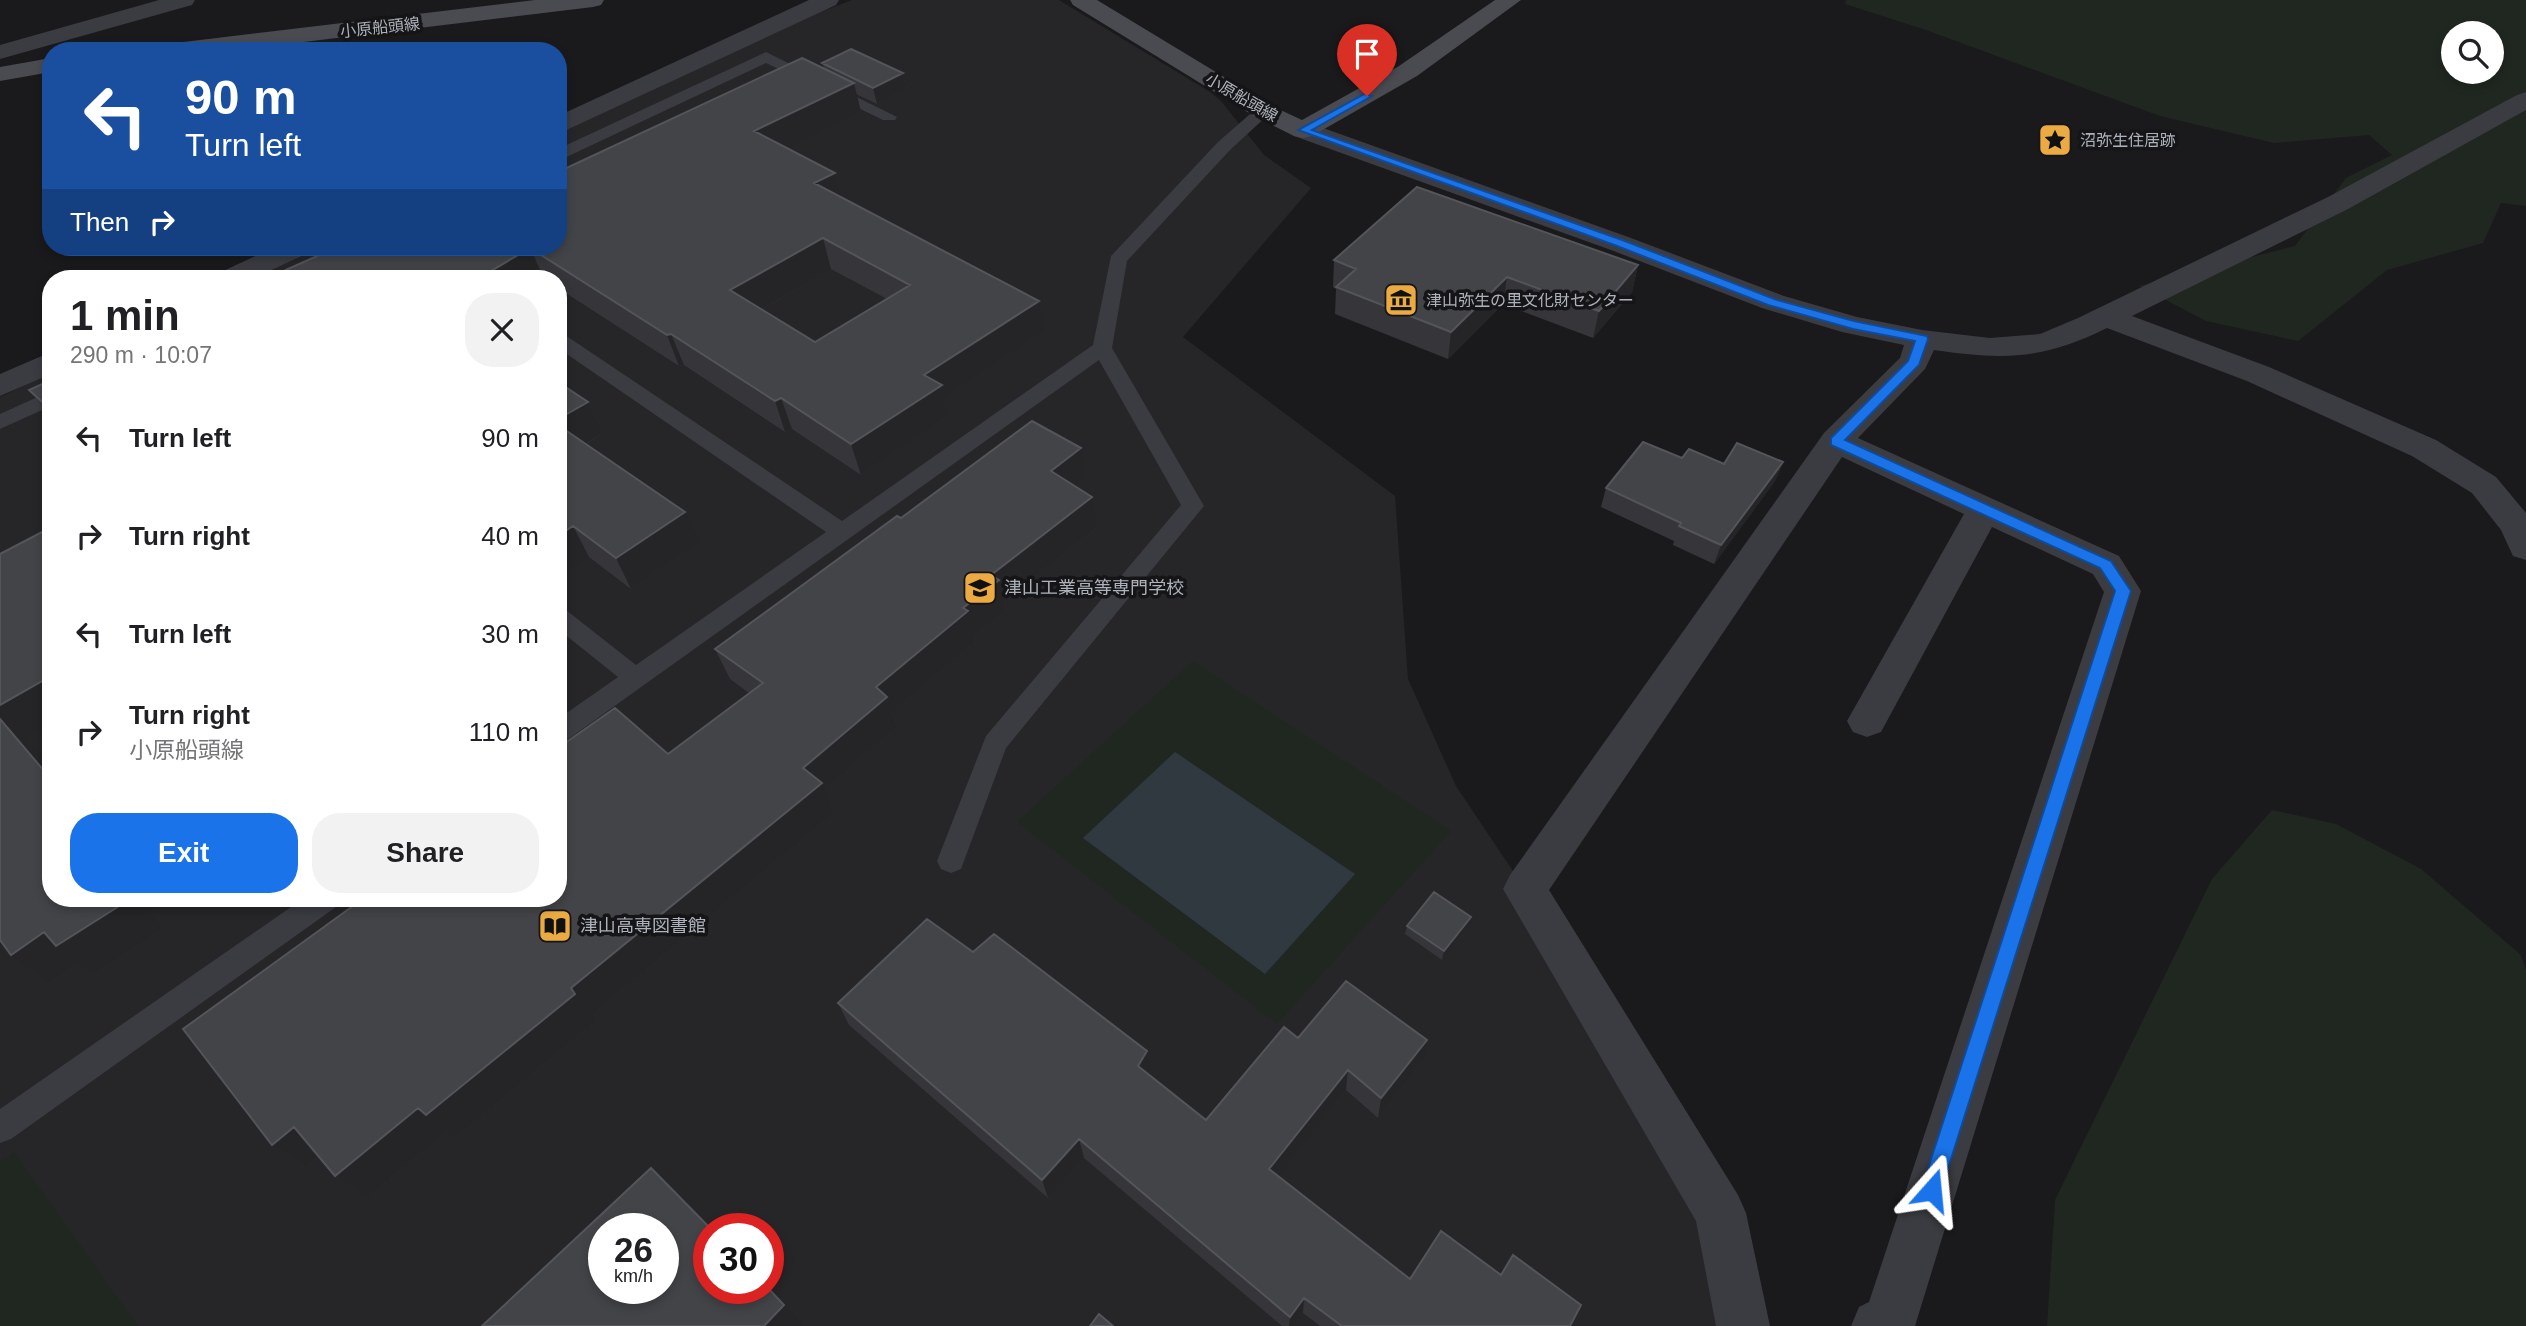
<!DOCTYPE html>
<html lang="en">
<head>
<meta charset="utf-8">
<style>
	:root { --surface:#fff; --page:#f2f2f2; --text:#202124; --muted:#757577; --accent:#1a73e8 }
	body { margin:0; font-family:Arial,"Noto Sans JP",sans-serif; background:var(--page); color:var(--text); height:100vh; display:flex; flex-direction:column; font-size:26px; white-space:nowrap }
	* { box-sizing:border-box; margin:0 }
	p { font-size:23px; color:var(--muted) }
	.icon { flex:none; width:38px; height:38px; fill:none; stroke:currentColor; stroke-width:2; stroke-linecap:round; stroke-linejoin:round }
	.map { position:relative; flex:1; overflow:hidden }
	.side { position:absolute; left:42px; top:270px; width:525px; height:637px; display:flex; flex-direction:column; background:var(--surface); border-radius:28px; box-shadow:0 4px 10px #0003 }
	.side>* { flex:none }
	.top-card { position:absolute; left:42px; top:42px; width:525px; height:214px; border-radius:28px; box-shadow:0 4px 10px #0003; background:#1a4fa0; color:#fff; overflow:hidden }
	.tools { position:absolute; left:2441px; top:21px; display:grid; gap:14px }
	.tools a { display:grid; place-items:center; width:63px; height:63px; border-radius:50%; background:var(--surface); box-shadow:0 4px 10px #0003; font-size:35px }
	.speed { position:absolute; left:588px; top:1213px; display:flex; gap:14px; font-size:35px; font-weight:700; text-align:center }
	.speed>* { display:grid; place-content:center; width:91px; height:91px; border-radius:50%; background:var(--surface); box-shadow:0 4px 10px #0003; line-height:1 }
	.speed small { font-size:18px; font-weight:400 }
	.speed .limit { border:10px solid #d22; background:#fff; color:#111 }
	.pin { position:absolute; display:grid; place-items:center; width:60px; height:60px; color:#fff; margin:-72px -30px; border-radius:50% 50% 50% 0; rotate:-45deg; box-shadow:0 0 7px #0007 }
	.pin .icon { rotate:45deg }
	.me { position:absolute; width:77px; margin:-38px; rotate:18deg; stroke-linejoin:round; filter:drop-shadow(0 0 5px #0008) }
	.turn { display:flex; align-items:center; gap:24px; height:147px; padding:0 28px; font-size:32px }
	.turn .icon { width:91px; height:91px; stroke-width:2.5 }
	.turn b { display:block; font-size:49px; line-height:60px }
	.then { display:flex; align-items:center; height:66px; padding:0 28px; background:#0003; gap:14px; font-size:26px }
	.round { display:grid; place-items:center; flex:none; width:74px; height:74px; border-radius:28px; background:var(--page) }
	.overview { display:flex; align-items:center; justify-content:space-between; height:119px; padding:0 28px }
	h1 { font-size:42px; font-weight:600; line-height:52px }
	.action { display:flex; gap:14px; margin-top:auto; padding:14px 28px }
	.action a { flex:1; height:80px; border-radius:28px; background:var(--accent); color:#fff; font-size:28px; font-weight:600; line-height:80px; text-align:center }
	.action a+a { background:var(--page); color:var(--text) }
	ul { padding:0; list-style:none }
	li { display:flex; align-items:center; gap:21px; height:98px; padding:0 28px }
	li div { flex:1 }
	li b { display:block; font-size:26px }
	li em { font-style:normal }
	.map>svg:first-child { display:block }
	.built { fill:#262629; fill-rule:evenodd }
	.green { fill:#202720; fill-rule:evenodd }
	.water { fill:#303940 }
	.lines { fill:none; stroke-linecap:round; stroke-linejoin:round }
	.lane { fill:#3b3c41; fill-rule:evenodd }
	.street { fill:#3b3c41; fill-rule:evenodd }
	.secondary { fill:#494b51; fill-rule:evenodd }
	.wall { fill:#36363a; fill-rule:evenodd }
	.shaded-wall { fill:#252528 }
	.building { fill:#434448; stroke:#53555a; stroke-width:2; fill-rule:evenodd }
	.route { fill:#1a73e8; stroke:#114b97; stroke-width:2 }
	.labels { text-anchor:middle; stroke-width:7; stroke-linejoin:round; paint-order:stroke }
	.far-street-label { font-size:16px; fill:#adb2bb; stroke:#151517 }
	.far-poi-label { font-size:16px; fill:#adb2bb; stroke:#151517; text-anchor:start }
	.poi-label { font-size:18px; fill:#adb2bb; stroke:#151517; text-anchor:start }
</style>
</head>
<body>
<div class="map">
<svg width="2526" height="1326" viewBox="0 0 2526 1326">
	<rect width="100%" height="100%" fill="#1a1a1c"/>
	<path class="built" d="M 852,0 L 1059,0 L 1210,92 L 1221,101 L 1264,155 L 1311,188 L 1183,337 L 1395,496 L 1408,679 L 1456,786 L 1525,889 L 1586,986 L 1749,1326 L 0,1326 L 0,397 L 51,373 L 51,898 L 558,898 L 558,278 L 252,278 L 319,247 L 558,247 L 558,134 L 813,15 ZM 604,1228 L 663,1228 L 663,1288 L 604,1288 ZM 709,1228 L 768,1228 L 768,1288 L 709,1288 Z"/>
	<path class="green" d="M 1846,0 L 2526,0 L 2526,206 L 2501,203 L 2483,243 L 2387,270 L 2298,341 L 2206,321 L 2139,286 L 2295,246 L 2346,178 L 2392,155 L 2369,135 L 2274,143 L 2160,116 L 1926,30 L 1845,4 ZM 2454,33 L 2492,33 L 2492,72 L 2454,72 Z
		M 1193,661 L 1451,831 L 1277,1024 L 1017,822 Z
		M 2272,810 L 2336,824 L 2421,869 L 2521,955 L 2526,971 L 2526,1326 L 2047,1326 L 2055,1200 L 2212,879 Z
		M 14,1152 L 138,1326 L 0,1326 L 0,1162 Z"/>
	<path class="water" d="M 1175,752 L 1355,874 L 1265,974 L 1083,838 Z"/>
	<g class="lines">
		<path class="lane" d="M 766,52 L 897,117 L 895,120 L 883,120 L 766,63 L 558,161 L 558,149 Z
			M 1263,106 L 1269,108 L 1271,111 L 1269,114 L 1230,150 L 1127,261 L 1112,348 L 1204,506 L 1006,748 L 961,869 L 951,873 L 941,869 L 937,861 L 986,736 L 1181,505 L 1099,360 L 567,740 L 558,743 L 558,719 L 618,677 L 558,629 L 558,607 L 566,610 L 636,665 L 826,532 L 558,348 L 558,333 L 565,335 L 842,521 L 1093,345 L 1111,256 L 1218,142 L 1257,108 Z
			M 51,391 L 51,406 L 0,429 L 0,414 Z
			M 304,898 L 340,898 L 336,907 L 11,1139 L 0,1143 L 0,1109 Z"/>
		<path class="street" d="M 159,0 L 195,0 L 192,5 L 0,59 L 0,45 Z
			M 809,0 L 839,0 L 836,5 L 558,134 L 558,116 Z
			M 2526,92 L 2526,110 L 2348,209 L 2132,316 L 2269,367 L 2436,440 L 2496,477 L 2526,513 L 2526,560 L 2513,556 L 2501,530 L 2472,493 L 2412,456 L 2247,381 L 2107,328 C 2042,360 2004,360 1934,350 L 1925,369 L 1858,438 L 2119,556 L 2141,591 L 1915,1326 L 1851,1326 L 1859,1307 L 1869,1302 L 2104,592 L 2093,574 L 1992,527 L 1881,732 L 1867,737 L 1853,732 L 1847,721 L 1964,514 L 1842,457 L 1549,890 L 1738,1195 L 1746,1213 L 1770,1326 L 1716,1326 L 1696,1221 L 1503,889 L 1510,875 L 1824,433 L 1900,358 L 1904,345 L 1842,332 L 1762,308 L 1611,250 L 1294,136 L 1290,130 L 1294,124 L 1303,122 L 1312,124 L 1631,238 L 1784,296 L 1857,317 L 1922,330 L 1990,338 L 2040,334 L 2078,318 L 2328,197 L 2517,95 Z
			M 275,247 L 312,247 L 308,253 L 254,278 L 216,278 L 221,272 Z
			M 51,352 L 51,374 L 0,396 L 0,374 Z"/>
		<path class="secondary" d="M 535,0 L 604,0 L 601,5 L 593,7 L 229,51 L 155,51 L 158,46 L 167,44 Z
			M 1070,0 L 1097,0 L 1272,106 L 1302,120 L 1399,66 L 1495,0 L 1521,0 L 1417,76 L 1312,136 L 1303,138 L 1294,136 L 1254,116 L 1073,5 Z
			M 51,58 L 51,72 L 0,81 L 0,67 Z"/>
	</g>
	<path class="wall" d="M 822,63 L 903,73 L 906,89 L 877,104 L 856,94 L 861,112 L 788,148 L 835,173 L 841,197 L 1044,332 L 945,398 L 949,416 L 861,475 L 792,429 L 785,432 L 684,365 L 679,366 L 558,288 L 558,278 L 268,278 L 444,249 L 442,247 L 558,247 L 824,68 ZM 831,269 L 887,299 L 815,342 L 762,309 Z
		M 1334,260 L 1638,265 L 1632,292 L 1593,338 L 1503,304 L 1448,359 L 1335,314 L 1336,289 L 1333,287 Z
		M 51,380 L 51,415 L 29,390 Z
		M 588,402 L 603,433 L 586,444 L 699,543 L 631,589 L 589,557 L 558,579 Z
		M 1682,458 L 1724,464 L 1783,462 L 1775,481 L 1714,564 L 1673,545 L 1674,541 L 1601,507 L 1606,488 Z
		M 1086,479 L 1076,487 L 1096,528 L 1004,601 L 1006,611 L 974,636 L 975,642 L 892,712 L 897,727 L 825,789 L 835,812 L 593,1014 L 597,1020 L 454,1139 L 446,1132 L 367,1198 L 335,1176 L 319,1157 L 306,1167 L 272,1145 L 668,754 L 749,693 L 730,679 L 715,649 L 901,518 Z
		M 1407,926 L 1469,926 L 1442,960 L 1405,934 Z
		M 973,952 L 1150,1072 L 1148,1074 L 1206,1120 L 1298,1038 L 1423,1061 L 1378,1118 L 1346,1090 L 1278,1176 L 1410,1279 L 1570,1326 L 1320,1326 L 1303,1313 L 1294,1326 L 1282,1326 L 1084,1158 L 1048,1198 L 849,1025 L 838,1003 Z"/>
	<path class="shaded-wall" d="M 903,73 L 906,89 L 877,104 L 873,88 Z
		M 854,83 L 861,112 L 763,161 L 754,131 Z
		M 835,173 L 843,203 L 814,183 Z
		M 823,238 L 831,269 L 741,321 L 730,290 Z
		M 530,248 L 544,278 L 479,278 Z
		M 1638,265 L 1632,292 L 1593,338 L 1599,311 Z
		M 1507,277 L 1503,304 L 1448,359 L 1451,332 Z
		M 1039,301 L 1044,332 L 945,398 L 949,416 L 861,475 L 851,444 L 924,375 Z
		M 671,334 L 684,365 L 679,366 L 667,335 Z
		M 781,398 L 792,429 L 785,432 L 775,401 Z
		M 588,402 L 603,433 L 570,453 L 558,430 L 558,419 Z
		M 1081,448 L 1086,479 L 1056,503 L 1051,471 Z
		M 1783,462 L 1775,481 L 1714,564 L 1721,545 Z
		M 1092,497 L 1096,528 L 1004,601 L 1006,611 L 974,636 L 975,642 L 892,712 L 897,727 L 825,789 L 835,812 L 593,1014 L 597,1020 L 454,1139 L 446,1132 L 367,1198 L 335,1176 L 418,1108 L 571,988 L 803,768 L 876,687 L 963,608 L 991,575 Z
		M 685,512 L 699,543 L 631,589 L 616,558 Z
		M 573,526 L 589,557 L 558,579 L 558,536 Z
		M 51,676 L 51,724 L 26,739 L 51,768 L 51,779 L 0,719 L 0,705 Z
		M 125,898 L 161,898 L 165,901 L 149,912 L 161,928 L 93,973 L 77,962 L 49,981 L 11,955 L 44,932 Z
		M 1471,917 L 1469,926 L 1442,960 L 1444,951 Z
		M 1427,1040 L 1423,1061 L 1378,1118 L 1381,1098 Z
		M 1147,1051 L 1150,1072 L 1141,1087 L 1138,1066 Z
		M 1348,1070 L 1346,1090 L 1269,1188 L 1269,1169 Z
		M 294,1127 L 326,1151 L 306,1167 L 272,1145 Z
		M 1079,1139 L 1084,1158 L 1048,1198 L 1042,1180 Z
		M 1304,1298 L 1303,1313 L 1294,1326 L 1289,1326 L 1290,1317 Z
		M 784,1305 L 802,1324 L 801,1326 L 764,1326 Z"/>
	<path class="building" d="M 851,49 L 903,73 L 873,88 L 822,63 Z
		M 802,58 L 854,83 L 754,131 L 835,173 L 814,183 L 1039,301 L 924,375 L 942,385 L 851,444 L 781,398 L 775,401 L 671,334 L 667,335 L 530,248 L 479,278 L 268,278 L 337,247 L 436,247 L 439,249 L 462,250 L 463,247 L 558,247 L 558,172 ZM 823,238 L 910,285 L 815,342 L 730,290 Z
		M 1417,187 L 1638,265 L 1599,311 L 1507,277 L 1451,332 L 1336,287 L 1356,269 L 1334,260 Z
		M 51,380 L 51,410 L 29,390 Z
		M 558,382 L 588,402 L 558,419 Z
		M 1032,421 L 1081,448 L 1051,471 L 1092,497 L 991,575 L 999,580 L 963,608 L 968,611 L 876,687 L 887,697 L 803,768 L 822,783 L 571,988 L 575,994 L 426,1115 L 418,1108 L 335,1176 L 294,1127 L 272,1145 L 183,1029 L 364,898 L 558,898 L 558,748 L 615,708 L 668,754 L 763,683 L 715,649 L 897,516 L 901,518 Z
		M 558,425 L 685,512 L 616,558 L 573,526 L 558,536 Z
		M 1643,442 L 1682,458 L 1689,449 L 1724,464 L 1737,443 L 1783,462 L 1721,545 L 1679,526 L 1681,523 L 1606,488 Z
		M 44,531 L 51,538 L 51,676 L 0,705 L 0,554 Z
		M 0,719 L 51,779 L 51,898 L 125,898 L 127,901 L 56,946 L 44,932 L 11,955 L 0,940 Z
		M 1434,892 L 1471,917 L 1444,951 L 1407,926 Z
		M 927,919 L 973,952 L 994,934 L 1147,1051 L 1138,1066 L 1206,1120 L 1284,1027 L 1298,1038 L 1346,981 L 1427,1040 L 1381,1098 L 1348,1070 L 1269,1169 L 1410,1279 L 1441,1231 L 1501,1275 L 1513,1255 L 1581,1305 L 1570,1326 L 1342,1326 L 1304,1298 L 1290,1317 L 1079,1139 L 1042,1180 L 838,1003 Z
		M 651,1168 L 710,1228 L 709,1228 L 709,1288 L 768,1288 L 784,1305 L 764,1326 L 482,1326 ZM 604,1228 L 663,1228 L 663,1288 L 604,1288 Z
		M 1099,1314 L 1113,1326 L 1090,1326 Z"/>
	<path class="route" d="M 1364,94 L 1372,96 L 1312,130 L 1625,241 L 1777,300 L 1854,321 L 1927,336 L 1928,339 L 1919,365 L 1845,440 L 2111,561 L 2131,591 L 1939,1197 L 1932,1200 L 1924,1197 L 1921,1190 L 2115,591 L 2100,568 L 1831,445 L 1831,438 L 1908,361 L 1915,341 L 1853,329 L 1768,305 L 1617,246 L 1298,130 Z"/>
	<defs>
		<symbol id="sight-square" viewBox="-11 -11 22 22"><rect x="-9" y="-9" width="18" height="18" rx="4" fill="#ebab42" stroke="#151517"/><path d="M0-6L1.8-2.2L6-1.7L2.9 1.2L3.7 5.4L0 3.3L-3.7 5.4L-2.9 1.2L-6-1.7L-1.8-2.2Z" fill="#111"/></symbol>
		<symbol id="museum-square" viewBox="-11 -11 22 22"><rect x="-9" y="-9" width="18" height="18" rx="4" fill="#ebab42" stroke="#151517"/><path d="M0-6L6-3V-2H-6V-3ZM-5-1h2V3h-2ZM-1-1h2V3h-2ZM3-1h2V3H3ZM-6 4H6V6H-6Z" fill="#111"/></symbol>
		<symbol id="university-square" viewBox="-11 -11 22 22"><rect x="-9" y="-9" width="18" height="18" rx="4" fill="#ebab42" stroke="#151517"/><path d="M0-5L7-2L0 1L-7-2ZM-4 1L0 2.5L4 1V4Q0 6-4 4Z" fill="#111"/></symbol>
		<symbol id="library-square" viewBox="-11 -11 22 22"><rect x="-9" y="-9" width="18" height="18" rx="4" fill="#ebab42" stroke="#151517"/><path d="M-6-4Q-3-5.5-.7-3.5V5Q-3 3-6 4ZM6-4Q3-5.5 .7-3.5V5Q3 3 6 4Z" fill="#111"/></symbol>
	</defs>
	<g fill-rule="evenodd">
		<use href="#sight-square" x="2036" y="121" width="38" height="38"/>
		<use href="#museum-square" x="1382" y="281" width="38" height="38"/>
		<use href="#university-square" x="961" y="569" width="38" height="38"/>
		<use href="#library-square" x="536" y="907" width="38" height="38"/>
	</g>
	<g class="labels">
		<g class="far-street-label">
			<text transform="translate(380 27) rotate(-6)" y="6">小原船頭線</text>
			<text transform="translate(1242 97) rotate(30)" y="6">小原船頭線</text>
		</g>
		<g class="far-poi-label">
			<text x="2080" y="146">沼弥生住居跡</text>
			<text x="1426" y="306">津山弥生の里文化財センター</text>
		</g>
		<g class="poi-label">
			<text x="1004" y="594">津山工業高等専門学校</text>
			<text x="580" y="932">津山高専図書館</text>
		</g>
	</g>
</svg>
<div class="tools">
<a><svg class="icon" aria-label="search" viewBox="0 0 24 24"><circle cx="10" cy="10" r="6"/><path d="M15 15l6 6"/></svg></a>
</div>
<div class="speed"><div>26<small>km/h</small></div><div class="limit">30</div></div>
<div class="pin" style="left:1367px;top:96px;background:#d93025"><svg class="icon" aria-label="arrive" viewBox="0 0 24 24"><path d="M6 21V4h12l-3 4 3 4H6"/></svg></div>
<svg class="me" style="left:1932px;top:1190px" viewBox="-20 -20 40 40"><path d="M0-17L14 15 0 8-14 15z" fill="#1a73e8" stroke="#fff" stroke-width="4"/></svg>
<div class="top-card">
<div class="turn"><svg class="icon" aria-label="left" viewBox="0 0 24 24"><path d="M17 20v-9H6M10 6l-5 5 5 5"/></svg><div><b>90 m</b>Turn left</div></div>
<div class="then">Then<svg class="icon" aria-label="right" viewBox="0 0 24 24"><path d="M7 20v-9h11M14 6l5 5-5 5"/></svg></div>
</div>
<section class="side">
<div class="overview"><div><h1>1 min</h1><p>290 m · 10:07</p></div><a class="round"><svg class="icon" aria-label="close" viewBox="0 0 24 24"><path d="M6 6l12 12M18 6L6 18"/></svg></a></div>
<ul>
<li><svg class="icon" aria-label="left" viewBox="0 0 24 24"><path d="M17 20v-9H6M10 6l-5 5 5 5"/></svg><div><b>Turn left</b></div><em>90 m</em></li>
<li><svg class="icon" aria-label="right" viewBox="0 0 24 24"><path d="M7 20v-9h11M14 6l5 5-5 5"/></svg><div><b>Turn right</b></div><em>40 m</em></li>
<li><svg class="icon" aria-label="left" viewBox="0 0 24 24"><path d="M17 20v-9H6M10 6l-5 5 5 5"/></svg><div><b>Turn left</b></div><em>30 m</em></li>
<li><svg class="icon" aria-label="right" viewBox="0 0 24 24"><path d="M7 20v-9h11M14 6l5 5-5 5"/></svg><div><b>Turn right</b><p>小原船頭線</p></div><em>110 m</em></li>
</ul>
<div class="action"><a>Exit</a><a>Share</a></div>
</section>
</div>
</body>
</html>
